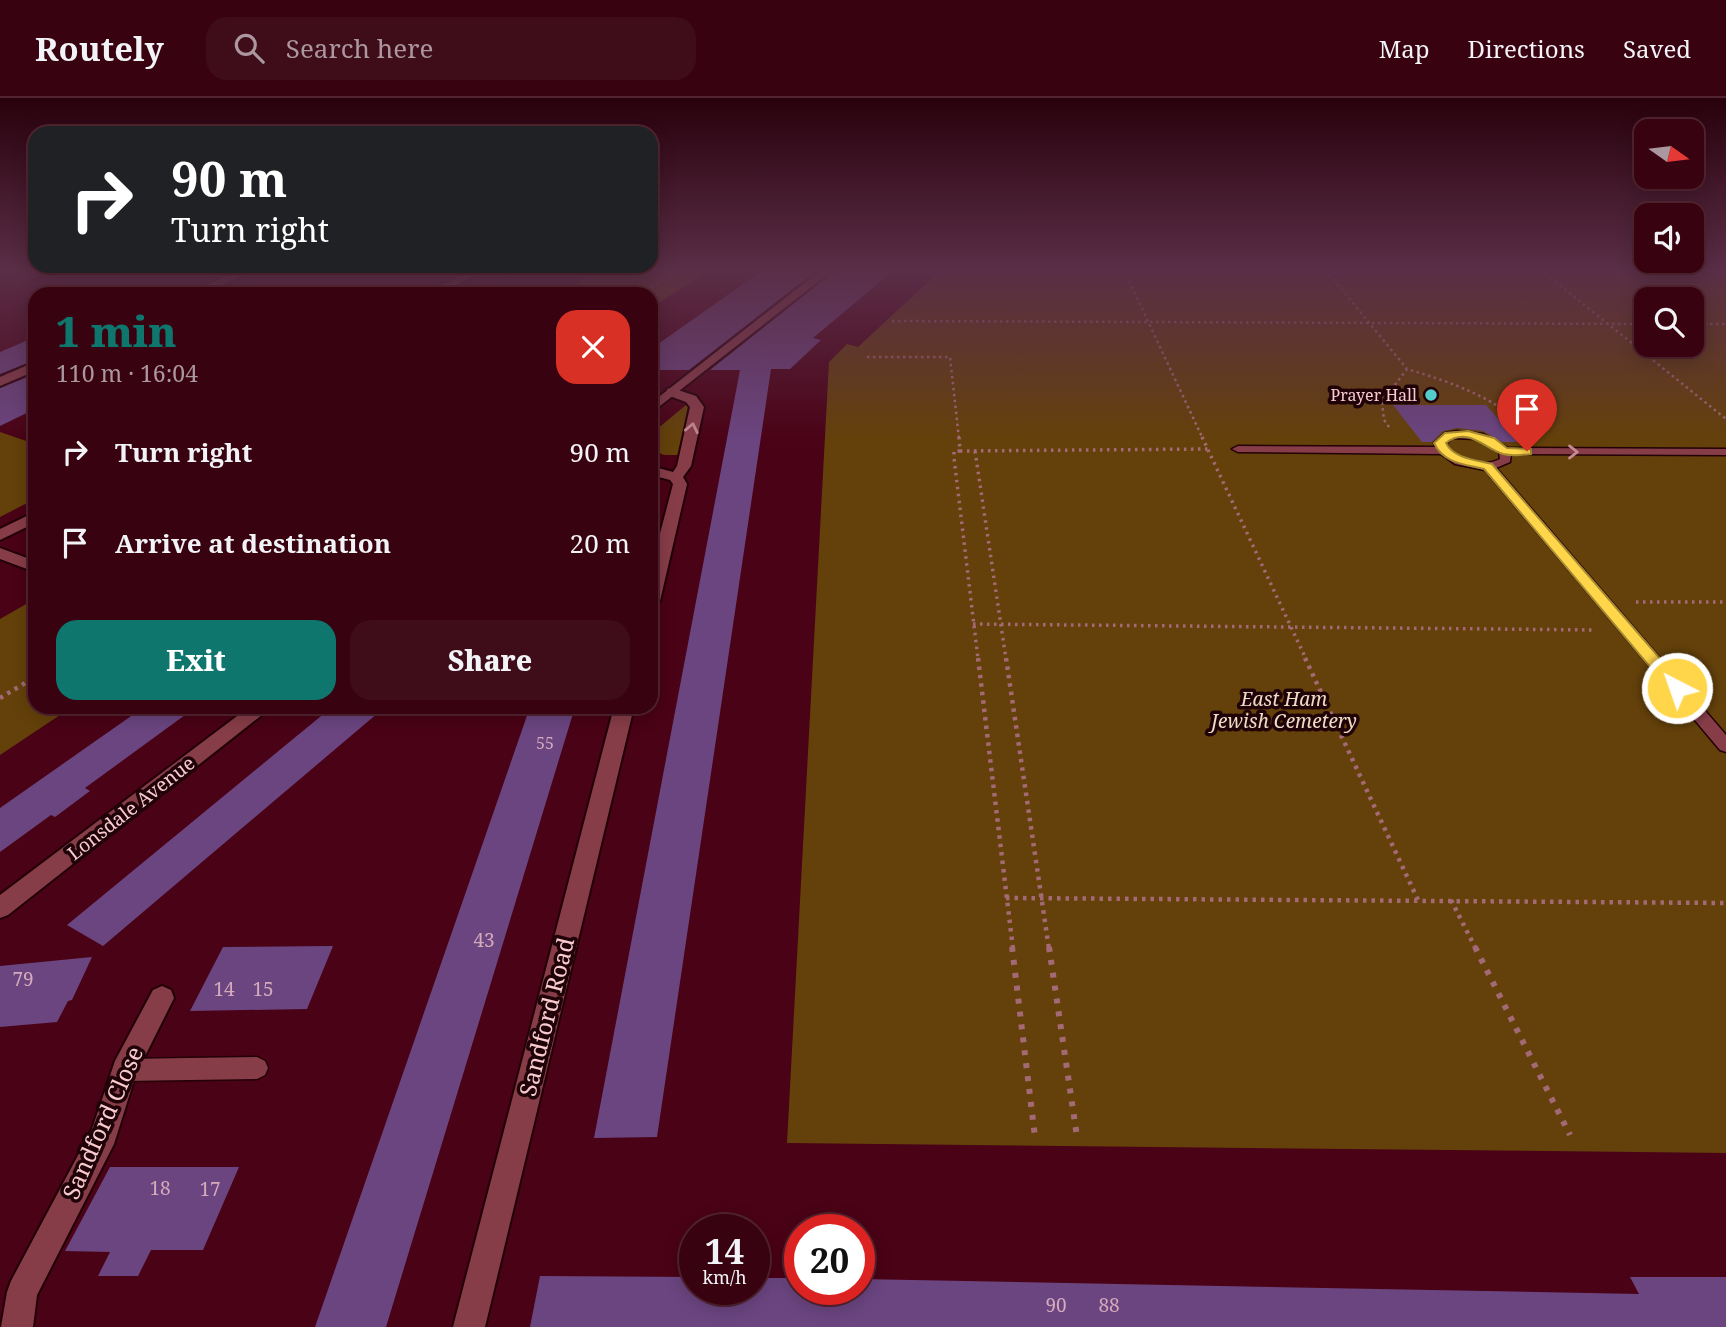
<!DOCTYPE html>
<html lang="en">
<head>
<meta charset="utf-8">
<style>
	:root { --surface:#380210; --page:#3f0c19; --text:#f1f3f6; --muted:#ab979f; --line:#522430; --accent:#0f766e }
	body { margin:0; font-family:"Noto Serif",serif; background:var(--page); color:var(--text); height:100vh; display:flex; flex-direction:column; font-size:26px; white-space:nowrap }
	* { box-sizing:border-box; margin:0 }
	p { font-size:23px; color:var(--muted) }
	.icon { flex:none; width:38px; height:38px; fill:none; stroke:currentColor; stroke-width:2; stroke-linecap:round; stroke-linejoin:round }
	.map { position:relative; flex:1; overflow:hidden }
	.side { position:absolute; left:28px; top:189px; width:630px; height:427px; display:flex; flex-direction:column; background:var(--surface); border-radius:21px; box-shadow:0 4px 18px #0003,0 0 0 2px var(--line) }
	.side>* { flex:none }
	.banner { position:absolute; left:28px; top:28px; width:630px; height:147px; border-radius:21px; box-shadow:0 4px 18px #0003,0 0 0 2px var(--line); background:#202124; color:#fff; overflow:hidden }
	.needle { width:46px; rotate:104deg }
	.tools { position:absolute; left:1634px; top:21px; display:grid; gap:14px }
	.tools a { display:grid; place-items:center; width:70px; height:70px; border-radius:14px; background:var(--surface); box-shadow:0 4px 18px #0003,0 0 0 2px var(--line); font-size:35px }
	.speed { position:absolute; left:679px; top:1116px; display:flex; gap:14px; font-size:35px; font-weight:700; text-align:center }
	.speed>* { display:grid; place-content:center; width:91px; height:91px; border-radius:50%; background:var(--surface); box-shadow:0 4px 18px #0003,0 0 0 2px var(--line); line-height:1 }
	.speed small { font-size:18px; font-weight:400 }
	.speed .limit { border:10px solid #d22; background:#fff; color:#111 }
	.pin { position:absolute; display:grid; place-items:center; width:60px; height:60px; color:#fff; margin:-72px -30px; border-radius:50% 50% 50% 0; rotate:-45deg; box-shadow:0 0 7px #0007 }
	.pin .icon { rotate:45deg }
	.me { position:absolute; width:77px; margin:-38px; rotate:319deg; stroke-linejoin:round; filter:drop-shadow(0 0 5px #0008) }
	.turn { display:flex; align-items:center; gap:24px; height:147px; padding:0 28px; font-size:32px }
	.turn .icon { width:91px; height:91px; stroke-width:2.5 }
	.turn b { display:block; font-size:49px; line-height:60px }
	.round { display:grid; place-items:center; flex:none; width:74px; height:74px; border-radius:21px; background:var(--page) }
	.summary { display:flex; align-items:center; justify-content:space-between; height:119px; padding:0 28px }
	h1 { font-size:42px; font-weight:800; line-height:52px; color:var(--accent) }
	.button { display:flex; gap:14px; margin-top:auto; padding:14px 28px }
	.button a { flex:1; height:80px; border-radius:21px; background:var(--accent); color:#fff; font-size:28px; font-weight:800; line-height:80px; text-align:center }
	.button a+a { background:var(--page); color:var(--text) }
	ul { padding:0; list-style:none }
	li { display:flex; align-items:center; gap:21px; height:91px; padding:0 28px }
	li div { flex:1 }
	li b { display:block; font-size:26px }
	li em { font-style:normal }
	header { display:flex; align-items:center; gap:42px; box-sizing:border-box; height:98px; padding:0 35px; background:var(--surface); border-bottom:2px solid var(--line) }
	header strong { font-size:33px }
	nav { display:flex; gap:38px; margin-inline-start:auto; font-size:24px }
	.search { width:490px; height:63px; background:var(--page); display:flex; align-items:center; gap:18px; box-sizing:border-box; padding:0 24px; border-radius:21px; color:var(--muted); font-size:26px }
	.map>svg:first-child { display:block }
	.green { fill:#64410a; fill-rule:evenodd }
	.building { fill:#6b4580 }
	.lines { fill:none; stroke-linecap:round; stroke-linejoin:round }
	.service-casing { stroke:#220107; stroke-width:3 }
	.minor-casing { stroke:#220107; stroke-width:4 }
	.tertiary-casing { stroke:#220107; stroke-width:4 }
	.path-far3 { stroke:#a36974; stroke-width:2.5; stroke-dasharray:2.5 3.5; stroke-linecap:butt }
	.path-far2 { stroke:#a36974; stroke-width:3.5; stroke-dasharray:2.5 4.5; stroke-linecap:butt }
	.path-far1 { stroke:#a36974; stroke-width:4.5; stroke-dasharray:3.5 5; stroke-linecap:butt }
	.path { stroke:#a36974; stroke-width:6; stroke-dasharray:5 8; stroke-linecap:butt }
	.service { fill:#873d48; fill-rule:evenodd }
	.minor { fill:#873d48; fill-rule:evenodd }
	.tertiary { fill:#873d48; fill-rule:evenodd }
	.oneway { stroke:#c58b92 }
	.route { fill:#ffd54a; stroke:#a68a30; stroke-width:2 }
	.poi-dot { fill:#53cdca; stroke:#1f0308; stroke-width:2.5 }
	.labels { text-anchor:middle; stroke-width:7; stroke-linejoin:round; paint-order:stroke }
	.far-poi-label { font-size:16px; fill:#f8cbce; stroke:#1f0308; text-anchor:end }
	.number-label { font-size:16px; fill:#d5aaba }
	.park-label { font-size:19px; font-style:italic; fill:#f0ddc6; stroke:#1f0308 }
	.street-label { font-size:19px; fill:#f8cbce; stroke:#1f0308 }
	.near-number-label { font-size:19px; fill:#d5aaba }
	.near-street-label { font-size:23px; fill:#f8cbce; stroke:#1f0308 }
</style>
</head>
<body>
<header>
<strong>Routely</strong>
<div class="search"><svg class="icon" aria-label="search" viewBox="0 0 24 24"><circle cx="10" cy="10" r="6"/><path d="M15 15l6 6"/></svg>Search here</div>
<nav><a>Map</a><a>Directions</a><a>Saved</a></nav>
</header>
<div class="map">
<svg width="1726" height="1229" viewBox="0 0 1726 1229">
	<rect width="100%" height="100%" fill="#4a0216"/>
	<path class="green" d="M 598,172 L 709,172 L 651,210 L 651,196 L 559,196 Z
		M 941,172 L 1726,172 L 1726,1055 L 787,1045 L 829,264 L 847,246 L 858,249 ZM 1647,201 L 1692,201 L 1692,247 L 1647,247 Z
		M 686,307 L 688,309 L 678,357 L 664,357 L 652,352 L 651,336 Z
		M 0,334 L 35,346 L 35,401 L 0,419 Z
		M 35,501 L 35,609 L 72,609 L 0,657 L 0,521 Z"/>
	<path class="building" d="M 763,172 L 817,172 L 689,272 L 651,272 L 651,251 Z
		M 836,172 L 894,172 L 813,240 L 821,242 L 790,271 L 771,271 L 657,1039 L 594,1040 L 740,272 L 710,272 Z
		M 35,239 L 35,262 L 0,276 L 0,254 Z
		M 35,276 L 35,311 L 0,328 L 0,290 Z
		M 1393,307 L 1486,307 L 1519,344 L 1502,344 L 1483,333 L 1457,330 L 1443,333 L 1432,344 L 1422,344 Z
		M 144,609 L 196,609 L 85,690 L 90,693 L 55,719 L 51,717 L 0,754 L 0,710 Z
		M 332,609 L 385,609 L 103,848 L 67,827 Z
		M 530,609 L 575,609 L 386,1229 L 315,1229 Z
		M 333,848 L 307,911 L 190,913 L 223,849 Z
		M 92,859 L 72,902 L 68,903 L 57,924 L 0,929 L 0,868 Z
		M 110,1069 L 239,1069 L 203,1152 L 151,1152 L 138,1178 L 98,1178 L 110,1154 L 65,1153 Z
		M 540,1178 L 695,1179 L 695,1192 L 754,1192 L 754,1180 L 800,1180 L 800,1192 L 859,1192 L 859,1181 L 1639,1196 L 1630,1179 L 1726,1179 L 1726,1229 L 530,1229 Z"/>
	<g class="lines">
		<defs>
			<path id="service" d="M 1457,333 L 1483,336 L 1508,350 L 1726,351 L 1726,357 L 1511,356 L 1510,364 L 1496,370 L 1726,637 L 1726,654 L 1720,652 L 1485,372 L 1455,366 L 1441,356 L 1238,354 L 1232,351 L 1238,348 L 1437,349 L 1434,345 L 1445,335 ZM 1452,340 L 1476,341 L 1499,354 L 1500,361 C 1483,370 1456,364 1446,346 Z
				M 257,959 L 265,963 L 268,970 L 265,977 L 257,981 L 124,983 L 116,979 L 113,972 L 116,965 L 124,961 Z"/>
			<path id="minor" d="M 239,172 L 253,172 L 203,196 L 188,196 Z
				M 469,172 L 482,172 L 442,196 L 428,196 Z
				M 35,264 L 35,273 L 0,288 L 0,279 Z
				M 672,290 L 696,298 L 704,309 L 691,368 L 683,379 L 687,386 L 660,503 L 651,508 L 651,470 L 673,386 L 670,382 L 651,377 L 651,368 L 673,374 L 677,368 L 690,309 L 686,304 L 667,297 L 667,291 Z
				M 35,414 L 35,425 L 0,442 L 0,431 Z
				M 0,450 L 35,463 L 35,474 L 0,461 Z
				M 614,609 L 634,609 L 485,1229 L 453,1229 Z
				M 162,888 L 171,892 L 174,900 L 136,976 L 114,1046 L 37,1197 L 33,1229 L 1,1229 L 7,1194 L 11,1183 L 92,1031 L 115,963 L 153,892 Z"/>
			<path id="tertiary" d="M 821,172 L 833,172 L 651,315 L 651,305 Z
				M 249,609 L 272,609 L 8,817 L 0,820 L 0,797 Z"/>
		</defs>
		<use href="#service" class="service-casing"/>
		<use href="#minor" class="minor-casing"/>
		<use href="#tertiary" class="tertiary-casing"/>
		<path class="path-far3" d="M 1124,172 L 1203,341
			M 1234,172 L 1726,174
			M 1326,172 L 1407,271
			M 1541,172 L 1726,321
			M 642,196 L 675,172
			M 892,223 L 1647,226
			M 1692,226 L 1726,226
			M 867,259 L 950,259 L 959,341
			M 1389,329 L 1384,322 L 1382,304 L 1407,271 C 1451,284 1493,299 1528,330"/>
		<path class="path-far2" d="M 959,339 L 960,353 L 1209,351
			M 1202,339 L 1306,561
			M 960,353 L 954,353 L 954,360 L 978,561
			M 975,353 L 1006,561
			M 1636,504 L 1726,504
			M 973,526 L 1595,532"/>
		<path class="path-far1" d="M 978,560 L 1013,851
			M 1006,560 L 1049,851
			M 1305,560 L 1418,802
			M 0,600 L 35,579
			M 1006,800 L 1726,805
			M 1451,802 L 1476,851"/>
		<path class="path" d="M 1012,849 L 1035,1039
			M 1049,849 L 1077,1039
			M 1475,849 L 1570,1037"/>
		<use href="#service" class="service"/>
		<use href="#minor" class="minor"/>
		<use href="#tertiary" class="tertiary"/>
	</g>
	<defs><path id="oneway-chevron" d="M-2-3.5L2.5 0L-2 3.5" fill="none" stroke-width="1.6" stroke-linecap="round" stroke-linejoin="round" transform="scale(1.75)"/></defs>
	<g class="oneway">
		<use href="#oneway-chevron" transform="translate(692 330) rotate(-78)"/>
		<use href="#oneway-chevron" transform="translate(1573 354)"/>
	</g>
	<linearGradient id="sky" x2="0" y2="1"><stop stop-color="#29010c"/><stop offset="0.5" stop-color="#5a2e47"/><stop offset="1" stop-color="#5a2e47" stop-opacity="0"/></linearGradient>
	<rect width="1726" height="344" fill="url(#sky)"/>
	<path class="route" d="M 1468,333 L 1494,340 L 1507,350 L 1531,351 L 1531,356 C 1523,357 1511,358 1503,356 C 1485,351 1468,328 1446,345 C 1454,361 1477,362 1492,366 L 1682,586 L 1685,590 L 1682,594 L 1671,594 L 1484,371 C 1464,366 1443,365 1434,345 L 1445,335 Z"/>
	<circle class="poi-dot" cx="1431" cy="297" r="7"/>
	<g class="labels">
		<g class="far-poi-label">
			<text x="1417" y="303">Prayer Hall</text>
		</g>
		<g class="number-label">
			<text x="545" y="651">55</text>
		</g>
		<g class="park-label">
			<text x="1284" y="608">East Ham<tspan x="1284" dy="22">Jewish Cemetery</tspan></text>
		</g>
		<g class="street-label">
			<text transform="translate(131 710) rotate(-38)" y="7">Lonsdale Avenue</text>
		</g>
		<g class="near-number-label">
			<text x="484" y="849">43</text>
			<text x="23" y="888">79</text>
			<text x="224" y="898">14</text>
			<text x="263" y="898">15</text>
			<text x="160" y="1097">18</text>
			<text x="210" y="1098">17</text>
			<text x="1056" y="1214">90</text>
			<text x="1109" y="1214">88</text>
		</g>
		<g class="near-street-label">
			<text transform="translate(547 919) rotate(-76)" y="8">Sandford Road</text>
			<text transform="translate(103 1025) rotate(-66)" y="8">Sandford Close</text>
		</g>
	</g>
</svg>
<div class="tools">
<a><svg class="needle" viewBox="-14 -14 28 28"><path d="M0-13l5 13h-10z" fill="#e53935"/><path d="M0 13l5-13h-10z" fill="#ab979f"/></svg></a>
<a><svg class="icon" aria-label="sound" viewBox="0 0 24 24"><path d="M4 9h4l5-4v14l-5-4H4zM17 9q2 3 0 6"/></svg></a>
<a><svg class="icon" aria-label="search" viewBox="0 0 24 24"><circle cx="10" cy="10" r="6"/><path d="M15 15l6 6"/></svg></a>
</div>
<div class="speed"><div>14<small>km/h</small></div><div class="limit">20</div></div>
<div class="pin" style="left:1527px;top:353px;background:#d93025"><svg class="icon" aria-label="arrive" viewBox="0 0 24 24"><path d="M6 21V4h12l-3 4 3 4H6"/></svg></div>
<svg class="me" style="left:1677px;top:590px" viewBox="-20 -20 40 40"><circle r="17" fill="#ffd54a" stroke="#fff" stroke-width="3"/><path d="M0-11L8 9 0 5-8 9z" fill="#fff"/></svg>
<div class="banner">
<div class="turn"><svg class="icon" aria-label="right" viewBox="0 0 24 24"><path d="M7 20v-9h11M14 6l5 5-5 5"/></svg><div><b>90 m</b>Turn right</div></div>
</div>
<section class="side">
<div class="summary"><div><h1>1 min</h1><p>110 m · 16:04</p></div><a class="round" style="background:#d93025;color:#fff"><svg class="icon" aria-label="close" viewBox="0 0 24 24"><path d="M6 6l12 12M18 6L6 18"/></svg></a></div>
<ul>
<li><svg class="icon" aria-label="right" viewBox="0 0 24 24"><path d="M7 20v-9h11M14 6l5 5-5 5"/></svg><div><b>Turn right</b></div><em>90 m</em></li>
<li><svg class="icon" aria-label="arrive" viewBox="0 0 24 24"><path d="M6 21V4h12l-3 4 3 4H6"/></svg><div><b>Arrive at destination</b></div><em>20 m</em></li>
</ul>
<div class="button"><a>Exit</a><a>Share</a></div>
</section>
</div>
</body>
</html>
